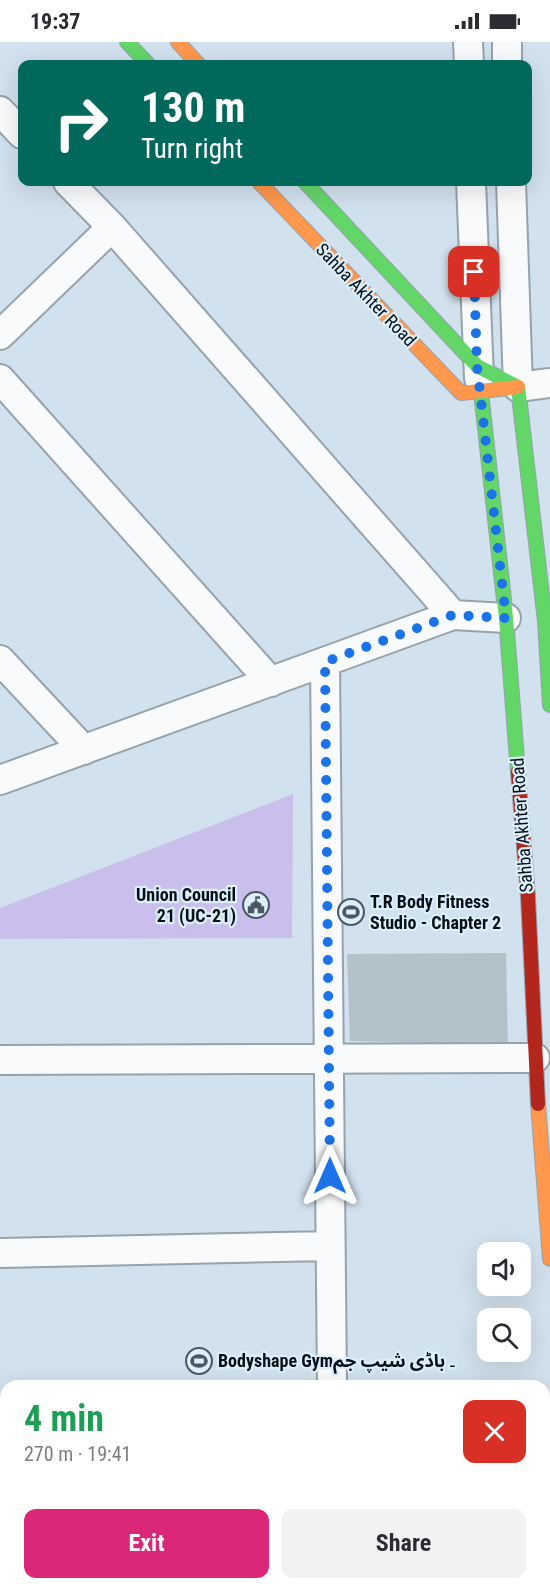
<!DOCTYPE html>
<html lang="en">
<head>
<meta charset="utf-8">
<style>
	:root { --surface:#fff; --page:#f2f2f3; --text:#2b2b33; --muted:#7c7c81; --accent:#db2777 }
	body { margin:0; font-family:"Roboto Condensed","Noto Sans Arabic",sans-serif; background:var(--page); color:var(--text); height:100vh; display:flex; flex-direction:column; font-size:22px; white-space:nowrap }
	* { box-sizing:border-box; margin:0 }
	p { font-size:20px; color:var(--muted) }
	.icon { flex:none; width:33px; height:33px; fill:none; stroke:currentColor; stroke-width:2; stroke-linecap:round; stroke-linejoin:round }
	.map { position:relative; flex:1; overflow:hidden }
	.panel { position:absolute; left:0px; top:1338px; width:550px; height:210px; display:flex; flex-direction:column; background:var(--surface); border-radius:18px 18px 0 0; box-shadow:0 6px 24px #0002 }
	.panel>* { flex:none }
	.guide { position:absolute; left:18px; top:18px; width:514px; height:126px; border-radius:12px; box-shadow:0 6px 24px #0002; background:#00695c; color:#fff; overflow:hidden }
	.controls { position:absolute; left:477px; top:1200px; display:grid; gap:12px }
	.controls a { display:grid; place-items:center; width:54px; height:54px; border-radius:12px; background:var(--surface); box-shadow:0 6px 24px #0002; font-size:30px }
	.pin { position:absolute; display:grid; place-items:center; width:51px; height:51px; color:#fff; margin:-26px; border-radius:12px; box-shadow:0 3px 9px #0006 }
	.me { position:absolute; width:66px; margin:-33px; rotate:0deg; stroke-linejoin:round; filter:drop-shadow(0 0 4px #0008) }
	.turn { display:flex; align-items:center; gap:21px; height:126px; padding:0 24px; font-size:27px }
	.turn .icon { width:78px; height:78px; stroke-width:2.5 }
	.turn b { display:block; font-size:42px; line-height:51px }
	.round { display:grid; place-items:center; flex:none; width:63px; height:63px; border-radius:12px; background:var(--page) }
	.summary { display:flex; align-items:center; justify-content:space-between; height:102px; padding:0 24px }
	h1 { font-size:36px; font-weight:700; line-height:45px; color:#1e9e55 }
	.button { display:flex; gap:12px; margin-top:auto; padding:12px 24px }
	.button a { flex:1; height:69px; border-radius:12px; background:var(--accent); color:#fff; font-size:24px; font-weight:700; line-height:69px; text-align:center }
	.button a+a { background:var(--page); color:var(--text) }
	.status { display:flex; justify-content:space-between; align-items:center; height:42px; padding:0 30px; background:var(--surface); direction:ltr }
	.status svg { height:16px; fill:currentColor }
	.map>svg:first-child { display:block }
	.green { fill:#cabeec }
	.building { fill:#b3c2c9 }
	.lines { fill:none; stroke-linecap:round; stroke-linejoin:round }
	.street-casing { stroke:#96a3ac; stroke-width:32 }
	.fast-casing { stroke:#96a3ac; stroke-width:16 }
	.slow-casing { stroke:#96a3ac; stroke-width:16 }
	.jam-casing { stroke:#96a3ac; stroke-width:16 }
	.street { stroke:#f8fafc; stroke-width:28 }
	.fast { stroke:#63d668; stroke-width:14 }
	.slow { stroke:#ff974d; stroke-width:14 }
	.jam { stroke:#b3261e; stroke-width:14 }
	.route { stroke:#1a73e8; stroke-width:10; stroke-dasharray:0 18 }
	.labels { text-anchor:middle; stroke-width:4.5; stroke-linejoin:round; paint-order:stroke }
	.street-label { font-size:18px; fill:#050f16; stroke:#dceffc }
	.poi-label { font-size:18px; font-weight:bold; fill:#050f16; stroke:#dceffc; text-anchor:start }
</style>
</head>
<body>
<div class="status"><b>19:37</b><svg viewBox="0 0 49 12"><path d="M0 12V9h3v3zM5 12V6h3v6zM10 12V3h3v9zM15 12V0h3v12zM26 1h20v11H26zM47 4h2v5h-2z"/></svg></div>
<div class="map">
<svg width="550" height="1548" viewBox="0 0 550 1548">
	<rect width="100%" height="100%" fill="#d1e1ed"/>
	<path class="green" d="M 293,752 L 292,896 L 0,897 L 0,866 Z
		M 147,1542 L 316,1542 L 316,1548 L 147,1548 Z"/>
	<path class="building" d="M 506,911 L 508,1003 L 350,999 L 347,912 Z"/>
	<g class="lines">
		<defs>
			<path id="street" d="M 468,0 L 469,22
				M 507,0 L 507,22
				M 0,69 L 22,92
				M 68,140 L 112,185 L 453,573
				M 471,140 L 479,336
				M 511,140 L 518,345 L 550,341
				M 0,293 L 112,185
				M 0,337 L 271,640
				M 0,618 L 84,708
				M 325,620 L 332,1344
				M 0,738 L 453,573 L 506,576
				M 0,1018 L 535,1016
				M 0,1211 L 330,1204
				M 544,1385 L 550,1385
				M 0,1396 L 6,1396
				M 120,1542 L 120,1548
				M 333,1542 L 333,1548"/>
			<path id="fast" d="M 127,0 L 148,22
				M 305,140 L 477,324 L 518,345
				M 518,345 L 545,579 L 550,663
				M 481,350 L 506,576 L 518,730"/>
			<path id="slow" d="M 178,0 L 198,22
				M 259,140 L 461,351 L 518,345
				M 538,1062 L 550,1217"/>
			<path id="jam" d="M 518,730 L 528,855 L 538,1062"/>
		</defs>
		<use href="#street" class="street-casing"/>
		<use href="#fast" class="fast-casing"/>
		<use href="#slow" class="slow-casing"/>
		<use href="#jam" class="jam-casing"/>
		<use href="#street" class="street"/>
		<use href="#fast" class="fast"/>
		<use href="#slow" class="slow"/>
		<use href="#jam" class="jam"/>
	</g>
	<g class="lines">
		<path class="route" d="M 330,1134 L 325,620 L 453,573 L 506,576 L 477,324 L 474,230"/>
	</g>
	<defs>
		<symbol id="civic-ring" viewBox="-11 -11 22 22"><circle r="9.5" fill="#dceffc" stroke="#4c5861" stroke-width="1.5"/><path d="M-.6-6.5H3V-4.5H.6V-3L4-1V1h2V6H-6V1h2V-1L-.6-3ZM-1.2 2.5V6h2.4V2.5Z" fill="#4c5861"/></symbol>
		<symbol id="stadium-ring" viewBox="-11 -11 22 22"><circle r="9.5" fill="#dceffc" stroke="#4c5861" stroke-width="1.5"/><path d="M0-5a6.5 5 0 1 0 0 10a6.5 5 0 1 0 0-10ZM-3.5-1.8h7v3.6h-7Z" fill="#4c5861"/></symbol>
	</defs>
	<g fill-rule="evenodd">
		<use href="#civic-ring" x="241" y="848" width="30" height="30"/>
		<use href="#stadium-ring" x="336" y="855" width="30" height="30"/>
		<use href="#stadium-ring" x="184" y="1304" width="30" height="30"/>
	</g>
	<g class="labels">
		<g class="street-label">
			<text transform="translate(366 253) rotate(46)" y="6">Sahba Akhter Road</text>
			<text transform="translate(522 783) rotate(-94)" y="6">Sahba Akhter Road</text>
		</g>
		<g class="poi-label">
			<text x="236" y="859" text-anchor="end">Union Council<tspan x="236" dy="21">21 (UC-21)</tspan></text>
			<text x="370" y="866">T.R Body Fitness<tspan x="370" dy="21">Studio - Chapter 2</tspan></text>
			<text x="218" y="1325">Bodyshape Gym۔ باڈی شیپ جم</text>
		</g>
	</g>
</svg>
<div class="controls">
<a><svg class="icon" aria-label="sound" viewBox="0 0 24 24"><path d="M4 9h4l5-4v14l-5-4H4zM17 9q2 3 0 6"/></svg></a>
<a><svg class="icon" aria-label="search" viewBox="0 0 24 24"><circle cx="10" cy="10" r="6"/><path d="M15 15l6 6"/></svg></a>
</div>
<div class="pin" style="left:474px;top:230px;background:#d93025"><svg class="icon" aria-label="arrive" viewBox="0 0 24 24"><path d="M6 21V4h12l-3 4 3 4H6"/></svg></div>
<svg class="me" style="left:330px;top:1134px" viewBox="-20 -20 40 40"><path d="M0-17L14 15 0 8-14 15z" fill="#1a73e8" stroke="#fff" stroke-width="4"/></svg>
<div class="guide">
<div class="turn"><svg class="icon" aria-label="right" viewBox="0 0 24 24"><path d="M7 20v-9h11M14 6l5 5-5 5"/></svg><div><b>130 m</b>Turn right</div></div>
</div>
<section class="panel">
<div class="summary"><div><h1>4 min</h1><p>270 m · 19:41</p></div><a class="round" style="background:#d93025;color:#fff"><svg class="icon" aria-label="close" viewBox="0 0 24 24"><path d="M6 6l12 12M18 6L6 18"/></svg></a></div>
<div class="button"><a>Exit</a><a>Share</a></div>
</section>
</div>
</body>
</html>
